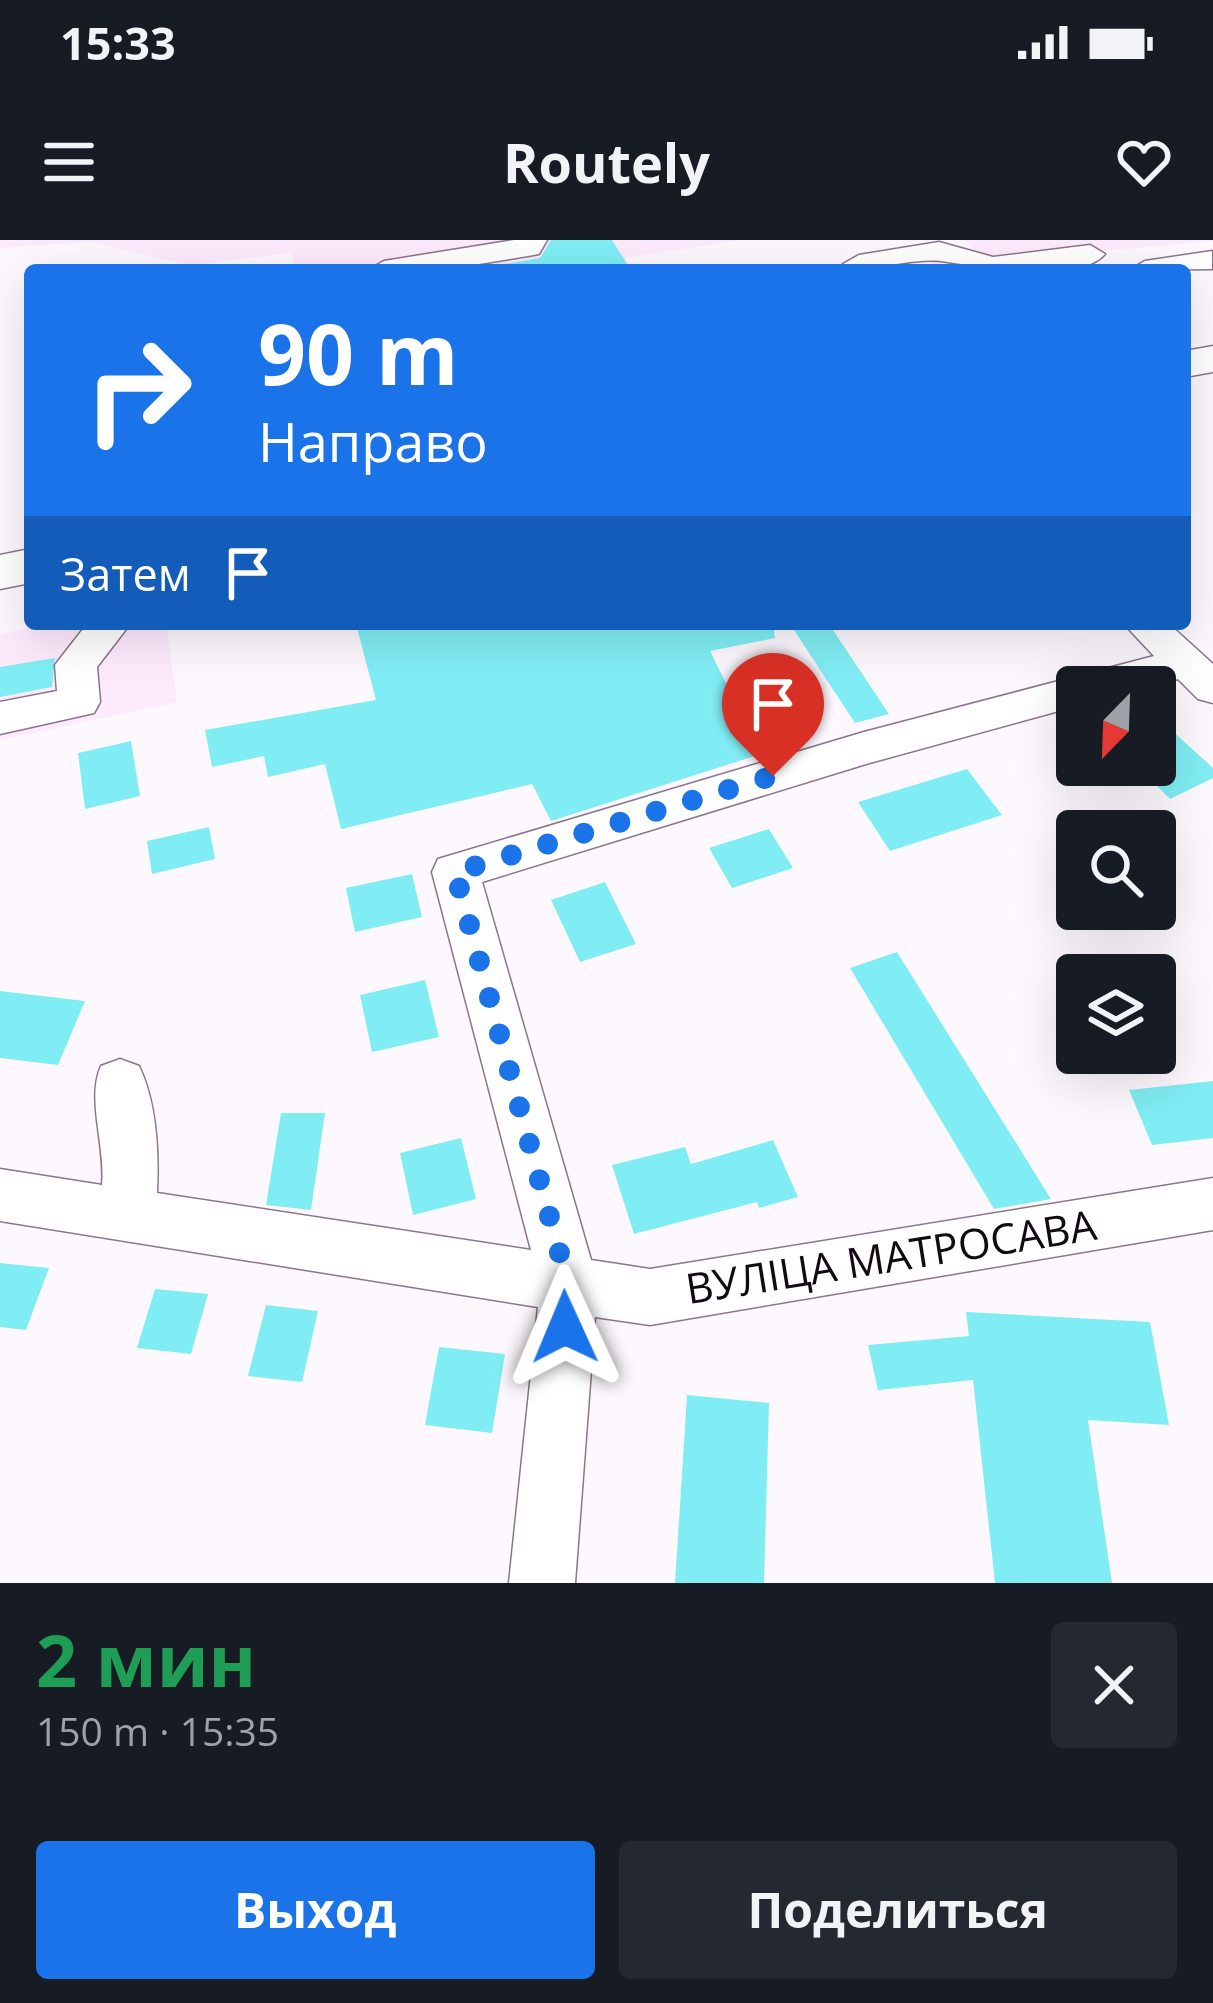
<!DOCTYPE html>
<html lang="ru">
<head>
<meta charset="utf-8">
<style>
	:root { --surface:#171b24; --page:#242831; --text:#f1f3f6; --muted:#9ea1a6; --accent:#1a73e8 }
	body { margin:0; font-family:"Open Sans",sans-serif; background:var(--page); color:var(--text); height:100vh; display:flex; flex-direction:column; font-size:45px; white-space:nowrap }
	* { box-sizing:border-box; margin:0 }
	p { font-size:39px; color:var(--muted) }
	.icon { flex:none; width:66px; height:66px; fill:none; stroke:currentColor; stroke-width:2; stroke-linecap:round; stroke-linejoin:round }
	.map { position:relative; height:1343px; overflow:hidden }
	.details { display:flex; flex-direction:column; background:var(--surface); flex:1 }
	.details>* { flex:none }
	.hud { position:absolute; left:24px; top:24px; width:1167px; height:366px; border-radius:12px; box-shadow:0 12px 48px #0002; background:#1a73e8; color:#fff; overflow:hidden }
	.needle { width:78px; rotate:203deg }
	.controls { position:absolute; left:1056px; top:426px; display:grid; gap:24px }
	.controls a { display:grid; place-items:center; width:120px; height:120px; border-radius:12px; background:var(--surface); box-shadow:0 12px 48px #0002; font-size:60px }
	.pin { position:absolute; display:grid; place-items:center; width:102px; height:102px; color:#fff; margin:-123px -51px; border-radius:50% 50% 50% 0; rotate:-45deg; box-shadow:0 0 12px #0007 }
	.pin .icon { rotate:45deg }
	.me { position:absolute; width:132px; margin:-66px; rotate:359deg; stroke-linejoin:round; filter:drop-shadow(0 0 9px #0008) }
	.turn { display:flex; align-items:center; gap:42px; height:252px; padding:0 36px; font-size:54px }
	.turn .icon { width:156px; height:156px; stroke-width:2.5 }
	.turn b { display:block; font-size:84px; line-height:102px }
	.then { display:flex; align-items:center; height:114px; padding:0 36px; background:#0003; gap:24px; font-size:45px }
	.round { display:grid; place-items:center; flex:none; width:126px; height:126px; border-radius:12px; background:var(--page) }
	.overview { display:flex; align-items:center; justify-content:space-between; height:204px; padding:0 36px }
	h1 { font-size:72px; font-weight:700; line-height:90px; color:#1e9e55 }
	.cta { display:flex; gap:24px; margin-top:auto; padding:24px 36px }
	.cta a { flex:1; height:138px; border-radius:12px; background:var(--accent); color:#fff; font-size:48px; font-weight:700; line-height:138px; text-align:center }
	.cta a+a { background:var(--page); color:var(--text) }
	.status { display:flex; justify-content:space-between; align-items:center; height:84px; padding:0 60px; background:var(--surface); direction:ltr }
	.status svg { height:33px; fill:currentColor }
	header { display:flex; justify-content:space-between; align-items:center; height:156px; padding:0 36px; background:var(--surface); font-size:54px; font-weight:700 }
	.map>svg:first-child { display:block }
	.built { fill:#fdeafd }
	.building { fill:#80edf4 }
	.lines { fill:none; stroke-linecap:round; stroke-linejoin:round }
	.minor-casing { stroke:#8c758d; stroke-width:3 }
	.major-casing { stroke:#8c758d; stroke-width:3 }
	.minor { fill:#fff; fill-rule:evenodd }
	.major { fill:#fff; fill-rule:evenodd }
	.route { stroke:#1a73e8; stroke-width:21; stroke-dasharray:0 37.8 }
	.labels { text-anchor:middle; stroke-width:9; stroke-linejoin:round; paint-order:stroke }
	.street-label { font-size:42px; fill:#120a12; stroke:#fff }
</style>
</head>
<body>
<div class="status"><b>15:33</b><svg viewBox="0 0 49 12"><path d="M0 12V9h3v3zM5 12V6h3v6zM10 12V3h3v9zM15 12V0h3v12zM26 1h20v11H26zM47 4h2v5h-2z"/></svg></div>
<header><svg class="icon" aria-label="menu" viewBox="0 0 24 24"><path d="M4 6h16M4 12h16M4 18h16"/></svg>Routely<svg class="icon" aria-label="heart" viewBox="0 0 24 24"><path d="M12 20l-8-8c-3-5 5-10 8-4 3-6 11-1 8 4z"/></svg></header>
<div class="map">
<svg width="1213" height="1343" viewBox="0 0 1213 1343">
	<rect width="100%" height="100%" fill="#fdf8fd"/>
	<path class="built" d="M 0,0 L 740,0 L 625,18 L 631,30 L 296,30 L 291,13 L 189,25 L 92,2 L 0,8 Z
		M 966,0 L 1213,0 L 1213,1 L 982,21 Z
		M 49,384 L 166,384 L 177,462 L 0,500 L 0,394 Z"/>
	<path class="building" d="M 551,0 L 612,0 L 631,30 L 470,30 L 540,18 Z
		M 356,384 L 773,384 L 775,398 L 710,411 L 761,514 L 551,581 L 532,544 L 341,589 L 325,524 L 268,537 L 264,516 L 212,527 L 205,490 L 376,460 Z
		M 790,384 L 829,384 L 889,474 L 855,483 Z
		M 55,418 L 52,447 L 0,457 L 0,427 Z
		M 1155,475 L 1213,528 L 1213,538 L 1170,559 L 1155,544 Z
		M 131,501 L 140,556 L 85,569 L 78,513 Z
		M 967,529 L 1002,575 L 890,611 L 858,562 Z
		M 209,587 L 215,619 L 152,634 L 147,601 Z
		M 769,589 L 793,628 L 732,648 L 709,608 Z
		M 412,634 L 422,677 L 355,692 L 346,648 Z
		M 605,642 L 636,704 L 580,722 L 551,660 Z
		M 897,712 L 1051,959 L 994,969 L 850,728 Z
		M 425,740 L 439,797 L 372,812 L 360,755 Z
		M 0,751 L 85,761 L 58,825 L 0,818 Z
		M 1213,841 L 1213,898 L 1152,905 L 1129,850 Z
		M 281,873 L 325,873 L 311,970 L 266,965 Z
		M 461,898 L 476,959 L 413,975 L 400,913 Z
		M 773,900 L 798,957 L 759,968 L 757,962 L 634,994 L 612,925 L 685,907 L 691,924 Z
		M 0,1023 L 49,1028 L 26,1090 L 0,1087 Z
		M 155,1049 L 208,1054 L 191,1114 L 137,1108 Z
		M 266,1065 L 318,1071 L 302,1142 L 248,1136 Z
		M 966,1072 L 1150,1082 L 1169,1185 L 1088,1180 L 1112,1343 L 995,1343 L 973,1140 L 878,1150 L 868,1105 L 969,1096 Z
		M 439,1107 L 505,1114 L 492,1193 L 425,1185 Z
		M 687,1155 L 769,1163 L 764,1343 L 675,1343 Z"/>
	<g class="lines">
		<defs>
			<path id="minor" d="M 514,0 L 547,0 L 539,14 L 528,16 L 442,30 L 368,30 L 384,21 Z
				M 939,2 L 993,17 L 1090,5 L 1105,14 C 1080,44 976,26 941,21 C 912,18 877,30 848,30 L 843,24 L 859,15 Z
				M 1212,11 L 1212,29 L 1129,30 L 1145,21 Z
				M 87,384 L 130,384 L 97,427 L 100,462 L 94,473 L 0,494 L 0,462 L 57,451 L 55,425 Z
				M 1124,384 L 1169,384 L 1213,424 L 1213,463 L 1198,459 L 1178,439 L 1149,447 L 1077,447 L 1077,466 L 866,524 L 482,642 L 591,1020 L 650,1029 L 1213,938 L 1213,990 L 650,1085 L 595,1077 L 575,1343 L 509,1343 L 538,1067 L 0,981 L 0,929 L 102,945 C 106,907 86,859 101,826 L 120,819 L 139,826 C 157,864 159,911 157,953 L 531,1010 L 432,632 L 438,619 L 864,492 L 1154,416 Z"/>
			<path id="major" d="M 1213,106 L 1213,132 L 1185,137 L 1185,111 Z
				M 30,309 L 30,343 L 0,349 L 0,315 Z"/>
		</defs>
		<use href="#minor" class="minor-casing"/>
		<use href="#major" class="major-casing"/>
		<use href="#minor" class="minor"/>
		<use href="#major" class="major"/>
	</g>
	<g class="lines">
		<path class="route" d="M 565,1087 L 568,1044 L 455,632 L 773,536"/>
	</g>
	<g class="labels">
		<g class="street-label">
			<text transform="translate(891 1017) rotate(-9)" y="15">ВУЛІЦА МАТРОСАВА</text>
		</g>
	</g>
</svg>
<div class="controls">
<a><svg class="needle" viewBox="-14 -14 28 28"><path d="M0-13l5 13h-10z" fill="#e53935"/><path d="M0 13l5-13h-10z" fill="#9ea1a6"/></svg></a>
<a><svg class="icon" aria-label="search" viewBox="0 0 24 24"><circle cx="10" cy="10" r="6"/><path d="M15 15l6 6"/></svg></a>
<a><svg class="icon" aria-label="layers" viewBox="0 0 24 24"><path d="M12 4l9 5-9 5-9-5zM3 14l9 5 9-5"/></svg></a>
</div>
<div class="pin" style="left:773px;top:536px;background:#d93025"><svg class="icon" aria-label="arrive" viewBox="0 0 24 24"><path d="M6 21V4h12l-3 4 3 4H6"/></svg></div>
<svg class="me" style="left:565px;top:1087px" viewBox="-20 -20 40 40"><path d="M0-17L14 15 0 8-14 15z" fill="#1a73e8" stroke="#fff" stroke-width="4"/></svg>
<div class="hud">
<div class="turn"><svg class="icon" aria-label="right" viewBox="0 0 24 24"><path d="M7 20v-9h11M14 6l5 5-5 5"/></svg><div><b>90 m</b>Направо</div></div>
<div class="then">Затем<svg class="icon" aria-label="arrive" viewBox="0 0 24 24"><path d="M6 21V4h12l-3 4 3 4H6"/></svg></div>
</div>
</div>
<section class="details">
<div class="overview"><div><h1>2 мин</h1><p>150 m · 15:35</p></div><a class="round"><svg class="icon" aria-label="close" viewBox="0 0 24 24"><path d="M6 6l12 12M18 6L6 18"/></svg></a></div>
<div class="cta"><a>Выход</a><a>Поделиться</a></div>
</section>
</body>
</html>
